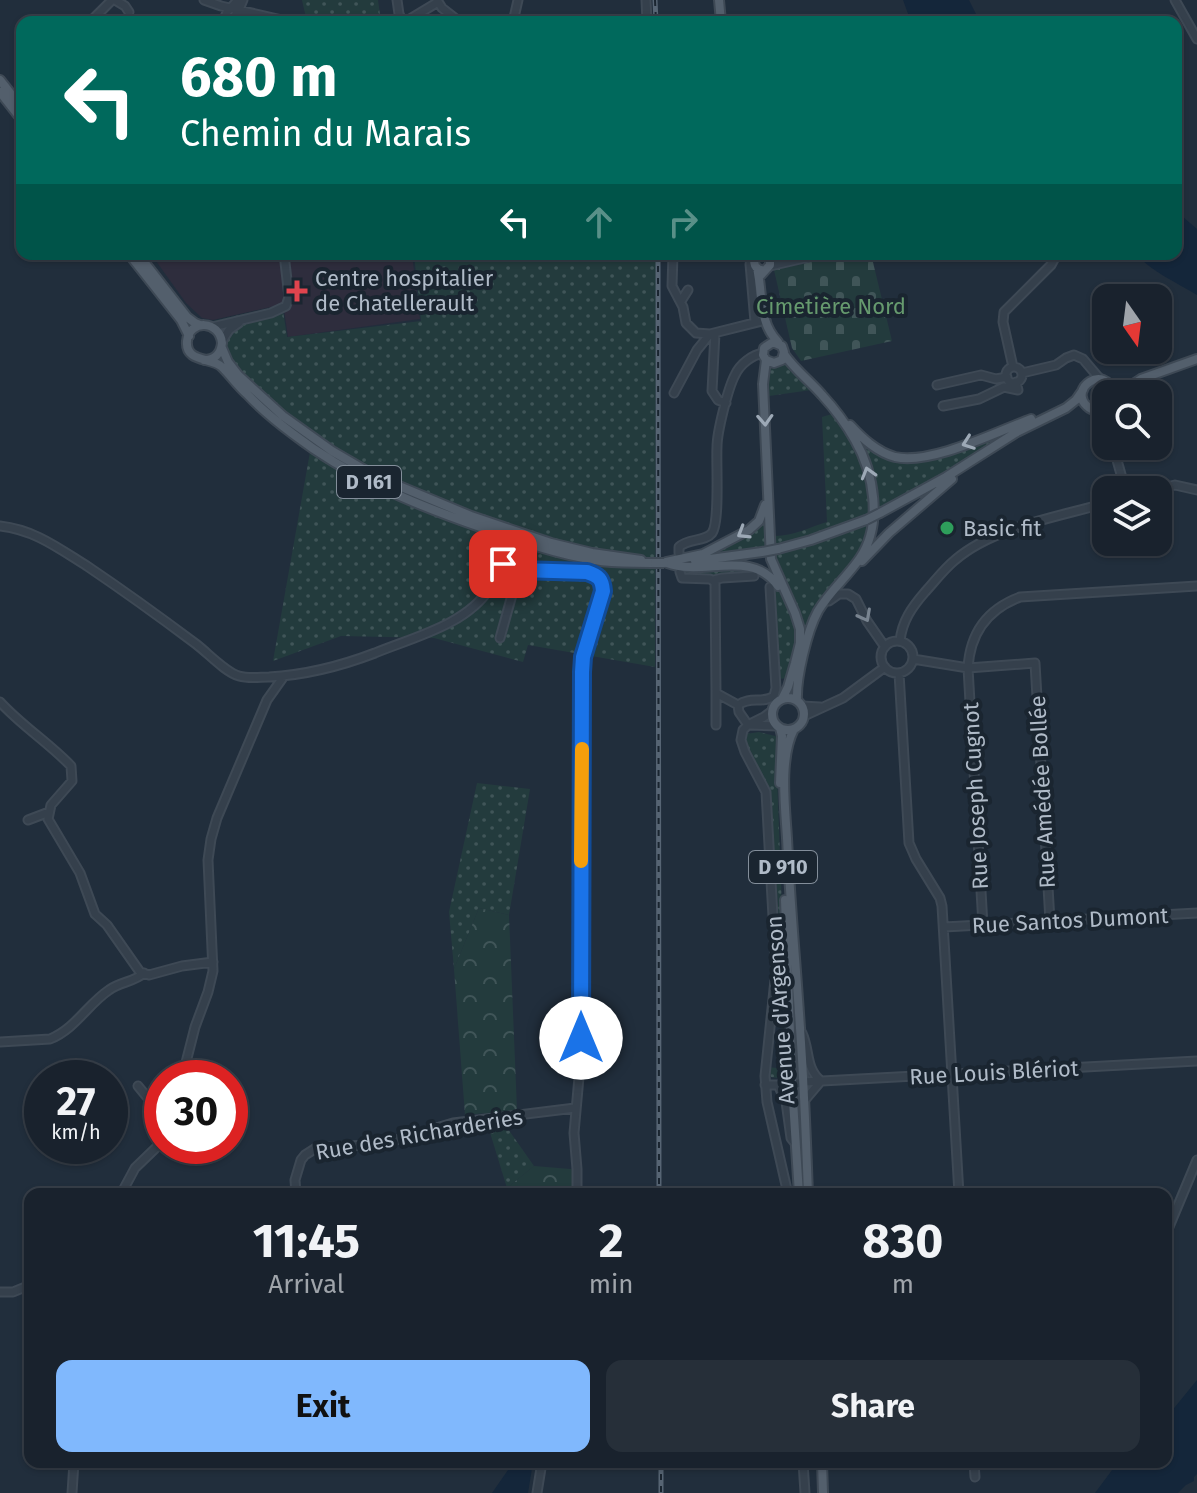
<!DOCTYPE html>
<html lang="en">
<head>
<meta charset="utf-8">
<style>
	:root { --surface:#19222d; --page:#262f39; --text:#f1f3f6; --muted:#9fa4aa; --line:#373f49; --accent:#80b8fd }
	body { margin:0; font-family:"Fira Sans",sans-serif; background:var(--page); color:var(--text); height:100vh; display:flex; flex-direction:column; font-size:30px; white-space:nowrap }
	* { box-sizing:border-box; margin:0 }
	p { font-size:26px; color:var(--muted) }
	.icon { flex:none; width:44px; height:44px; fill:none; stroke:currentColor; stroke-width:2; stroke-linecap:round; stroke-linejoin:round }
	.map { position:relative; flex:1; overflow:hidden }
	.drawer { position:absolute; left:24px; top:1188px; width:1148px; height:280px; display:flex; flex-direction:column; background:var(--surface); border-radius:16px; box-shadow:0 2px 6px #0004,0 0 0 2px var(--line) }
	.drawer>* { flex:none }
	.hud { position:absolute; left:16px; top:16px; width:1166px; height:244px; border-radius:16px; box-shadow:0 2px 6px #0004,0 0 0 2px var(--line); background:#00695c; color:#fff; overflow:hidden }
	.needle { width:52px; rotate:166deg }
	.fabs { position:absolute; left:1092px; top:284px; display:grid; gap:16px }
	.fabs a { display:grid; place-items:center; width:80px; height:80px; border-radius:16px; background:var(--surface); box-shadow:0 2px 6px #0004,0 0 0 2px var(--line); font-size:40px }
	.speed { position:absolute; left:24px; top:1060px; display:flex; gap:16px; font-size:40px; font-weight:700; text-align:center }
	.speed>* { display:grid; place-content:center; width:104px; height:104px; border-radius:50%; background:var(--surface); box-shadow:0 2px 6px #0004,0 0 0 2px var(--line); line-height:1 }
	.speed small { font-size:20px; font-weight:400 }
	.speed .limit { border:12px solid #d22; background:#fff; color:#111 }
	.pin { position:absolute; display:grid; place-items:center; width:68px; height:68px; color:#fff; margin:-34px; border-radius:16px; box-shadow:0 4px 12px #0006 }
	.me { position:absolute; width:88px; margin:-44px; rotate:0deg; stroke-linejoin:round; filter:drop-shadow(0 0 6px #0008) }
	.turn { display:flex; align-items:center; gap:28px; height:168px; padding:0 32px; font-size:36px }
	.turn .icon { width:104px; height:104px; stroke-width:2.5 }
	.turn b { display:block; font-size:56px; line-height:68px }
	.lanes { display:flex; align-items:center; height:76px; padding:0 32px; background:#0003; justify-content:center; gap:40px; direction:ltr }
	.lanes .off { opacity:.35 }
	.eta { display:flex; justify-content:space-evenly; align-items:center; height:136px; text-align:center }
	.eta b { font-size:48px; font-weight:700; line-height:56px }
	.button { display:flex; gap:16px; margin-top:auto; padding:16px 32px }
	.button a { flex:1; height:92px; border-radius:16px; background:var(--accent); color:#111; font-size:32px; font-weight:700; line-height:92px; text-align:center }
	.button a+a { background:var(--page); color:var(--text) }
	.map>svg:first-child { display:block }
	.medical { fill:#2e2d3d }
	.grass { fill:url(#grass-dots) }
	.forest { fill:url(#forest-crowns) }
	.cemetery { fill:url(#cemetery-stones) }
	.water { fill:#14263a }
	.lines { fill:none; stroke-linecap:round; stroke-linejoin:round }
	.minor-casing { stroke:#3e4955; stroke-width:11 }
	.major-casing { stroke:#3e4955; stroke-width:12 }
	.minor { stroke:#35404c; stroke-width:7 }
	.major { stroke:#535f6c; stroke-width:8 }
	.rail-casing { stroke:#566473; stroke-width:5 }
	.rail { stroke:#1a2530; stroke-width:2; stroke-dasharray:6; stroke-linecap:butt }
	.major-bridge-casing { stroke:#3e4955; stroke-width:12; stroke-linecap:butt }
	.major-bridge { stroke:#535f6c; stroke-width:8 }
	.oneway { stroke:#9da9b6 }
	.oneway2 { stroke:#798490 }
	.route-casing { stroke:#114b97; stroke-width:20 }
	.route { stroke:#1a73e8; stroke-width:14 }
	.slow { stroke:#f59e0b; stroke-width:14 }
	.health-dot { fill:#e0444e; stroke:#1a2530; stroke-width:3 }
	.leisure-dot { fill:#2e9e5b; stroke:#1a2530; stroke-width:3 }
	.labels { text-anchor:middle; stroke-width:8; stroke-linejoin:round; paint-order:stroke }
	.shield { fill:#1a2530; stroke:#838e9a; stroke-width:2 }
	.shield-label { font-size:20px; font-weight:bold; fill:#b0bbc8 }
	.poi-label { font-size:22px; fill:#b0bbc8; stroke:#1a2530; text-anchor:start }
	.park-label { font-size:22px; fill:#669a6e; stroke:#1a2530 }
	.street-label { font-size:22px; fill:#b0bbc8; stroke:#1a2530 }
</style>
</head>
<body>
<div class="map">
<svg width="1197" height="1493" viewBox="0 0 1197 1493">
	<defs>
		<pattern id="grass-dots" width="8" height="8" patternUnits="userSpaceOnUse" patternTransform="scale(2)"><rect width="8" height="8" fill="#233b3d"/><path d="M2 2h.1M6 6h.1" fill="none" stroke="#405558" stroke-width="1.8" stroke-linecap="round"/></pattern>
		<pattern id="forest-crowns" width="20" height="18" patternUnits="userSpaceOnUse" patternTransform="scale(2)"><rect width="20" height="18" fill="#233b3d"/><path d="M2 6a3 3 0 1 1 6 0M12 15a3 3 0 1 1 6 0" fill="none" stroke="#405558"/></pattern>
		<pattern id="cemetery-stones" width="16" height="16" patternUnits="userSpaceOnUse" patternTransform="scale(2)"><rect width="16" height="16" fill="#233b3d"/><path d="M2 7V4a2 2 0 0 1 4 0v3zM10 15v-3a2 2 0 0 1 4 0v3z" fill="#405558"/></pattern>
	</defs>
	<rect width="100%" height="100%" fill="#212e3c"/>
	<path class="medical" d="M 151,254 L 412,254 L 420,319 L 288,337 L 284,310 L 280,305 L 213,320 L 202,318 L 186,303 Z"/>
	<path class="grass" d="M 302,0 L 378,0 L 381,22 L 307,22 Z
		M 414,254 L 656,254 L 655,667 L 528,645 L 523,662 L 434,638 L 341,636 L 273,661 L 310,452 L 281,412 L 235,366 L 227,353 L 224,330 L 213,321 L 280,306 L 283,311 L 287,337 L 421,321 Z
		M 786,363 L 813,389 L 844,425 L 866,470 L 871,513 L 868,516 L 823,533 L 776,546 L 775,536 C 793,536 810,527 827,522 L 822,417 L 832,414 L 811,390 L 769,396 L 767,379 L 769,369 Z
		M 1009,432 L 943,475 L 874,512 L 864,455 L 858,436 L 905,460 Z
		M 765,515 L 767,548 L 699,557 L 714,550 Z
		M 867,523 L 869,523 C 864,558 842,572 823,598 C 815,610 811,626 805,639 L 774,556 L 776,553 C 808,546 837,535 867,523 Z
		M 741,568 L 760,572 L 778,590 L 791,614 L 796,631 L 796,642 L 788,678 L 779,679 L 774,592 L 764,577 L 751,574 L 685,576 L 682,569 Z
		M 759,732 L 779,737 L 777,775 L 787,1042 L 786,1071 L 784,1075 L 778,1078 L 771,1077 L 767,1067 L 777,1068 L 781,1065 L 783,1046 L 780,1045 L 783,1017 L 778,1016 L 782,975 L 775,857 L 772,857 C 771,840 772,800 767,786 C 760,770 741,752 746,734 Z
		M 477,783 L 530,789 L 509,915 L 479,908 L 454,969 L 449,912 Z
		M 517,1110 L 503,1122 L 534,1166 L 507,1188 L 484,1113 Z"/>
	<path class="forest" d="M 479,908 L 509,915 L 517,1110 L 465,1115 L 454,969 Z
		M 534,1166 L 582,1170 L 580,1194 L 509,1194 L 507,1188 Z"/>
	<path class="cemetery" d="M 847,254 L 871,254 L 892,341 L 801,361 L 792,348 L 774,270 Z"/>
	<path class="water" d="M 903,0 L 969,0 L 980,22 L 911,22 Z
		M 1176,211 L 1197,229 L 1197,295 C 1176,282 1152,272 1136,254 L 1176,254 Z
		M 1197,1380 L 1197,1474 L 1194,1477 L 1194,1481 L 1186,1485 L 1178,1493 L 1095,1493 L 1118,1462 L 1166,1462 L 1166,1418 Z
		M 509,1462 L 533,1462 L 528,1493 L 492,1493 L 508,1470 Z"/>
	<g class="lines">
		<defs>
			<path id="minor" d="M 115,0 L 125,6 L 129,12
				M 204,0 L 221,6 L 291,22
				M 397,0 L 399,14 L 403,22
				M 437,0 L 442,8 L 460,22
				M 646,0 L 647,22
				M 1175,0 L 1197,39
				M 93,19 L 112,0
				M 223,22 L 227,12 L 238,0
				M 230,22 L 238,12 L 243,0
				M 405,22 L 438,2
				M 513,22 L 518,0
				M 673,254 L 672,286 L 683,307 L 686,323 L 696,333 L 710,334
				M 750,264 L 755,322
				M 770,266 L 822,254
				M 681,301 L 688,290
				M 212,327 L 271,313 L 286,306 L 289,297 L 284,254
				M 715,333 L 712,391 L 718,400 L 726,403
				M 222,341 L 229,330 L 239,323
				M 1013,367 L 1003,322 L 1004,312 L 1051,265 L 1057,254
				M1006 375a8 8 0 1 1 16 0a8 8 0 1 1-16 0Z
				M 1022,373 L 1056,365 L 1066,358 L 1074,355 L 1083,359 L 1100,379
				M 937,385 L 981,375 L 996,379 L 1007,377
				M 674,393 L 697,350 L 710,334 L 766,320
				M 943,406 L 979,399 L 1004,387 L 1018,390 L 1016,382
				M 1095,411 L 1106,427
				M 1113,446 L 1124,485
				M 1153,490 L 1175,485 L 1197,490
				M 0,526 C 35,530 58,548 87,566 C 124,591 160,617 196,644 C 208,653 225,672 239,676 C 249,679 260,677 269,677 C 306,675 341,666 375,653 C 414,637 466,625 490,588 C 498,576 502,563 510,551 L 515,546 L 524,543
				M 494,533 L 504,546 L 506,558
				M 679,553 L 679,547 C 688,538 705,542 712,533 C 720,522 716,463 717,447 C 717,432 728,388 735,375 C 740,364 752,355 763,353
				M 503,564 L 519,570 L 587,572 C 599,576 602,579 603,591 L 583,657 L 582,672 L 581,1055 L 574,1133 L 577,1169 L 577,1194
				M 680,572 L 682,578 L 710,579 L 715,582 L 716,693 L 738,705 L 739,712 L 748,725
				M 714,580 L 722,578 L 754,576
				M 829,601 L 839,594 L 848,594 L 856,599 L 867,621 L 885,647
				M 500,638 L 519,570
				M 900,641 C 902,621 912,607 925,592 C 935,581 944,569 955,560 C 993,527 1058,517 1106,503
				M881 657a16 16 0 1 1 32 0a16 16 0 1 1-32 0Z
				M 913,659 L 968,668 L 1035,663 L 1050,921
				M 899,673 L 909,843 L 916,859 L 940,898 L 942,906 L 959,1194
				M 716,693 L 716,725
				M 0,702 C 22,726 49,743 71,766 L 72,781 L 51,805 L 48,819 L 80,873 L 95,914 L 107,925 L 140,972 L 149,975 L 182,966 L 213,962
				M 738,705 C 750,696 763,704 774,696 L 776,688 L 770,587
				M 802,706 L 820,707
				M 772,711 L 764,717 L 748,725 L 743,730 L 741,740 L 745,752 L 766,792 L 776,970 L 765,1076 L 767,1102 L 788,1194
				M 804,716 L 843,698 L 885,667
				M 750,725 L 777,726
				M 28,820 L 49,812
				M 983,925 L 968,668 C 970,633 988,609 1020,597 L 1197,586
				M 944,927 L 1197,913
				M 802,1033 C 810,1050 805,1068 821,1081
				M 0,1042 L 50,1039 C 75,1029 88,1004 109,990 C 120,982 134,982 144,973
				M 182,1078 L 195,1027 L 208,992 L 213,971 L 208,860 L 211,839 L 217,818 L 267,700 L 284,676
				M 765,1085 L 792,1085 L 803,1082 L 1197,1061
				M 778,1085 L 786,1102 L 791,1138 L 795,1143
				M 138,1086 L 147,1097 L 162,1104
				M 804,1101 L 821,1081
				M 121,1194 L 135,1168 L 162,1142
				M 296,1194 L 295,1180 L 301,1160 L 305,1155 L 316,1148 L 383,1144 L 453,1123 L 575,1108
				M 1166,1234 L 1197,1160
				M 0,1292 L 13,1292 L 30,1285
				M 803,1462 L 805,1493
				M 974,1462 L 975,1477
				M 72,1493 L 74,1462
				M 537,1493 L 542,1462"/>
			<path id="major" d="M 719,0 L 721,22
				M 0,80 L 22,108
				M 0,92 L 22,120
				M 129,254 L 181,320 L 189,336
				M 138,254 L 187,317 L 195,323 L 200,325
				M 759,254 C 752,259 753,268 761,270
				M 757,268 C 763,293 758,322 778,342
				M 759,277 L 770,265 L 770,258 L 766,254
				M 222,348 L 228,362 L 238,375 L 283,416 L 332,451 L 375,476 L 471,516 L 551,543 L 592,553 L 641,560
				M 784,354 C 795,370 810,381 822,395 C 834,408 846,424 855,440 C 874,473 883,524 860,558 C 848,576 830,591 818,611 C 807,631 796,678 797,700
				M 204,360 C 214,360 221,354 222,343 C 220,320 189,319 187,341 C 185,363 212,357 222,367 C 231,376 238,386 247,394 C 261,409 277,422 293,434 C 350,478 416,505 483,528 C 520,541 556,554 595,560 C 615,564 635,562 655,563
				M 766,360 L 774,363 L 782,360 L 784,352 L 782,346 L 773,342 L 764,348 L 763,355 L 766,360 L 763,384 L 771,559 L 795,613 L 800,629 L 800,643 L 795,663 L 788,687 L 782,699
				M 1118,394 L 1141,379 L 1197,359
				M 1106,408 C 1099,411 1093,412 1087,406 C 1068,389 1105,362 1114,394
				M 850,425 C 863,439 877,452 895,457 C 931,465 996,432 1031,419
				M 880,513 L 946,477 L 1017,432 L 1066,408 L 1076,400 L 1083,390
				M 778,549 L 811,540 L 866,520
				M 695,561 L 762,552
				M 862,561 L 889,533 L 952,479
				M 666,562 L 703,554 L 749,530 L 759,521 L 765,505
				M 667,563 C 704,577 751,548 778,586
				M772 714a16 16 0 1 1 32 0a16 16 0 1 1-32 0Z
				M 780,728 L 782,736 L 780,783
				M 794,729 C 779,758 785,806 787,838 C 790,902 796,965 800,1028 C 804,1083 806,1139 808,1194
				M 785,900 L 792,1085 L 799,1194
				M 822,1462 L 823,1493"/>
		</defs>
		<use href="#minor" class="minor-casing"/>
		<use href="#major" class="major-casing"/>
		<use href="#minor" class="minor"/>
		<use href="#major" class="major"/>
		<defs>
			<path id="rail" d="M 655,0 L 656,22
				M 658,254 L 659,1194
				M 661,1462 L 661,1493"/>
		</defs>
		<use href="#rail" class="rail-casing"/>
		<use href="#rail" class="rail"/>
		<defs>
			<path id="major-bridge" d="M 866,520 L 880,513
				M 762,552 L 778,549
				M 655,563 L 664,563"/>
		</defs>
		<use href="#major-bridge" class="major-bridge-casing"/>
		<use href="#major-bridge" class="major-bridge"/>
	</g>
	<defs><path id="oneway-chevron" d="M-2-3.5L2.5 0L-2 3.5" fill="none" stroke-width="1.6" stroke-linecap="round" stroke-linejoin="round" transform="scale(2)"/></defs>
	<g class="oneway">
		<use href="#oneway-chevron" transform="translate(765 420) rotate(87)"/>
		<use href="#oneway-chevron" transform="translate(968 443) rotate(160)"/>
		<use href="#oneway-chevron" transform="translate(868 473) rotate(-106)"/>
		<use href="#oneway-chevron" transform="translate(743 533) rotate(149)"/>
	</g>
	<use class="oneway2" href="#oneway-chevron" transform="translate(865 616) rotate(62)"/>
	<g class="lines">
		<defs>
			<path id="route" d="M 503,564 L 519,570 L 587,572 C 599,576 602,579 603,591 L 583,657 L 582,672 L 581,1038"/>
		</defs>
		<use href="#route" class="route-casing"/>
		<use href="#route" class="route"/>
		<path class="slow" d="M 581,861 L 582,749"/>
	</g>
	<path class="health-dot" d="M293 279h8v8h8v8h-8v8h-8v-8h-8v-8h8z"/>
	<circle class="leisure-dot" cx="947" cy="528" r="8"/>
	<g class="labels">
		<g class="shield">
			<rect x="337" y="466" width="64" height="32" rx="6"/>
			<rect x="749" y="851" width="68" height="32" rx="6"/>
		</g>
		<g class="shield-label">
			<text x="369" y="489">D 161</text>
			<text x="783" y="874">D 910</text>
		</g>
		<g class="poi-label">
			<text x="315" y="286">Centre hospitalier<tspan x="315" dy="25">de Chatellerault</tspan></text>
			<text x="963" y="536">Basic fit</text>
		</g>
		<g class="park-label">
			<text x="831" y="314">Cimetière Nord</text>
		</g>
		<g class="street-label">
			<text transform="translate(1042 792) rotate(-93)" y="8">Rue Amédée Bollée</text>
			<text transform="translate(975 796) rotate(-93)" y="8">Rue Joseph Cugnot</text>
			<text transform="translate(1070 920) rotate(-3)" y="8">Rue Santos Dumont</text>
			<text transform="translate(780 1010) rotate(-94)" y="8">Avenue d'Argenson</text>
			<text transform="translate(994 1072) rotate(-3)" y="8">Rue Louis Blériot</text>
			<text transform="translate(419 1134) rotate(-10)" y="8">Rue des Richarderies</text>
		</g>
	</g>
</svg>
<div class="fabs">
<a><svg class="needle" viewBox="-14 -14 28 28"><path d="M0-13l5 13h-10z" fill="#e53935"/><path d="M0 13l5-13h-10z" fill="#9fa4aa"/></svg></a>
<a><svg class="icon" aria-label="search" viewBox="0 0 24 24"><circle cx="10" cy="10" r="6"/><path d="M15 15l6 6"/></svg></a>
<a><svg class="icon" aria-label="layers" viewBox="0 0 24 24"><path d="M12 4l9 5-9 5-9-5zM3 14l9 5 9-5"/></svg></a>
</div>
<div class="speed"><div>27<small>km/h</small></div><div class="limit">30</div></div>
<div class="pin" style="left:503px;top:564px;background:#d93025"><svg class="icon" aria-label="arrive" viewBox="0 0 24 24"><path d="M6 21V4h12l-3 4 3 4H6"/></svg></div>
<svg class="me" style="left:581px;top:1038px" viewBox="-20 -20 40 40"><circle r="19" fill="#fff"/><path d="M0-13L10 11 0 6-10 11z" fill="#1a73e8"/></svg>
<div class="hud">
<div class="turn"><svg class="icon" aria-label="left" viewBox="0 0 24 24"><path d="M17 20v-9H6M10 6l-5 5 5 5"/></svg><div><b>680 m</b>Chemin du Marais</div></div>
<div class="lanes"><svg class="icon" aria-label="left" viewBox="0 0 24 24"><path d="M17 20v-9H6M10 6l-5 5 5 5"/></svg><svg class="icon off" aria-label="ahead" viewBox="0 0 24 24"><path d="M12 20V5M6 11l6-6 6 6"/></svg><svg class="icon off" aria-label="right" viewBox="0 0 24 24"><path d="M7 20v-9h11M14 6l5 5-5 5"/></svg></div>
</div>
<section class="drawer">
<div class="eta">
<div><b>11:45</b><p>Arrival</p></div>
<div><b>2</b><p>min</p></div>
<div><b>830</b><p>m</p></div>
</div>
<div class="button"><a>Exit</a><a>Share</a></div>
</section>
</div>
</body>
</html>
